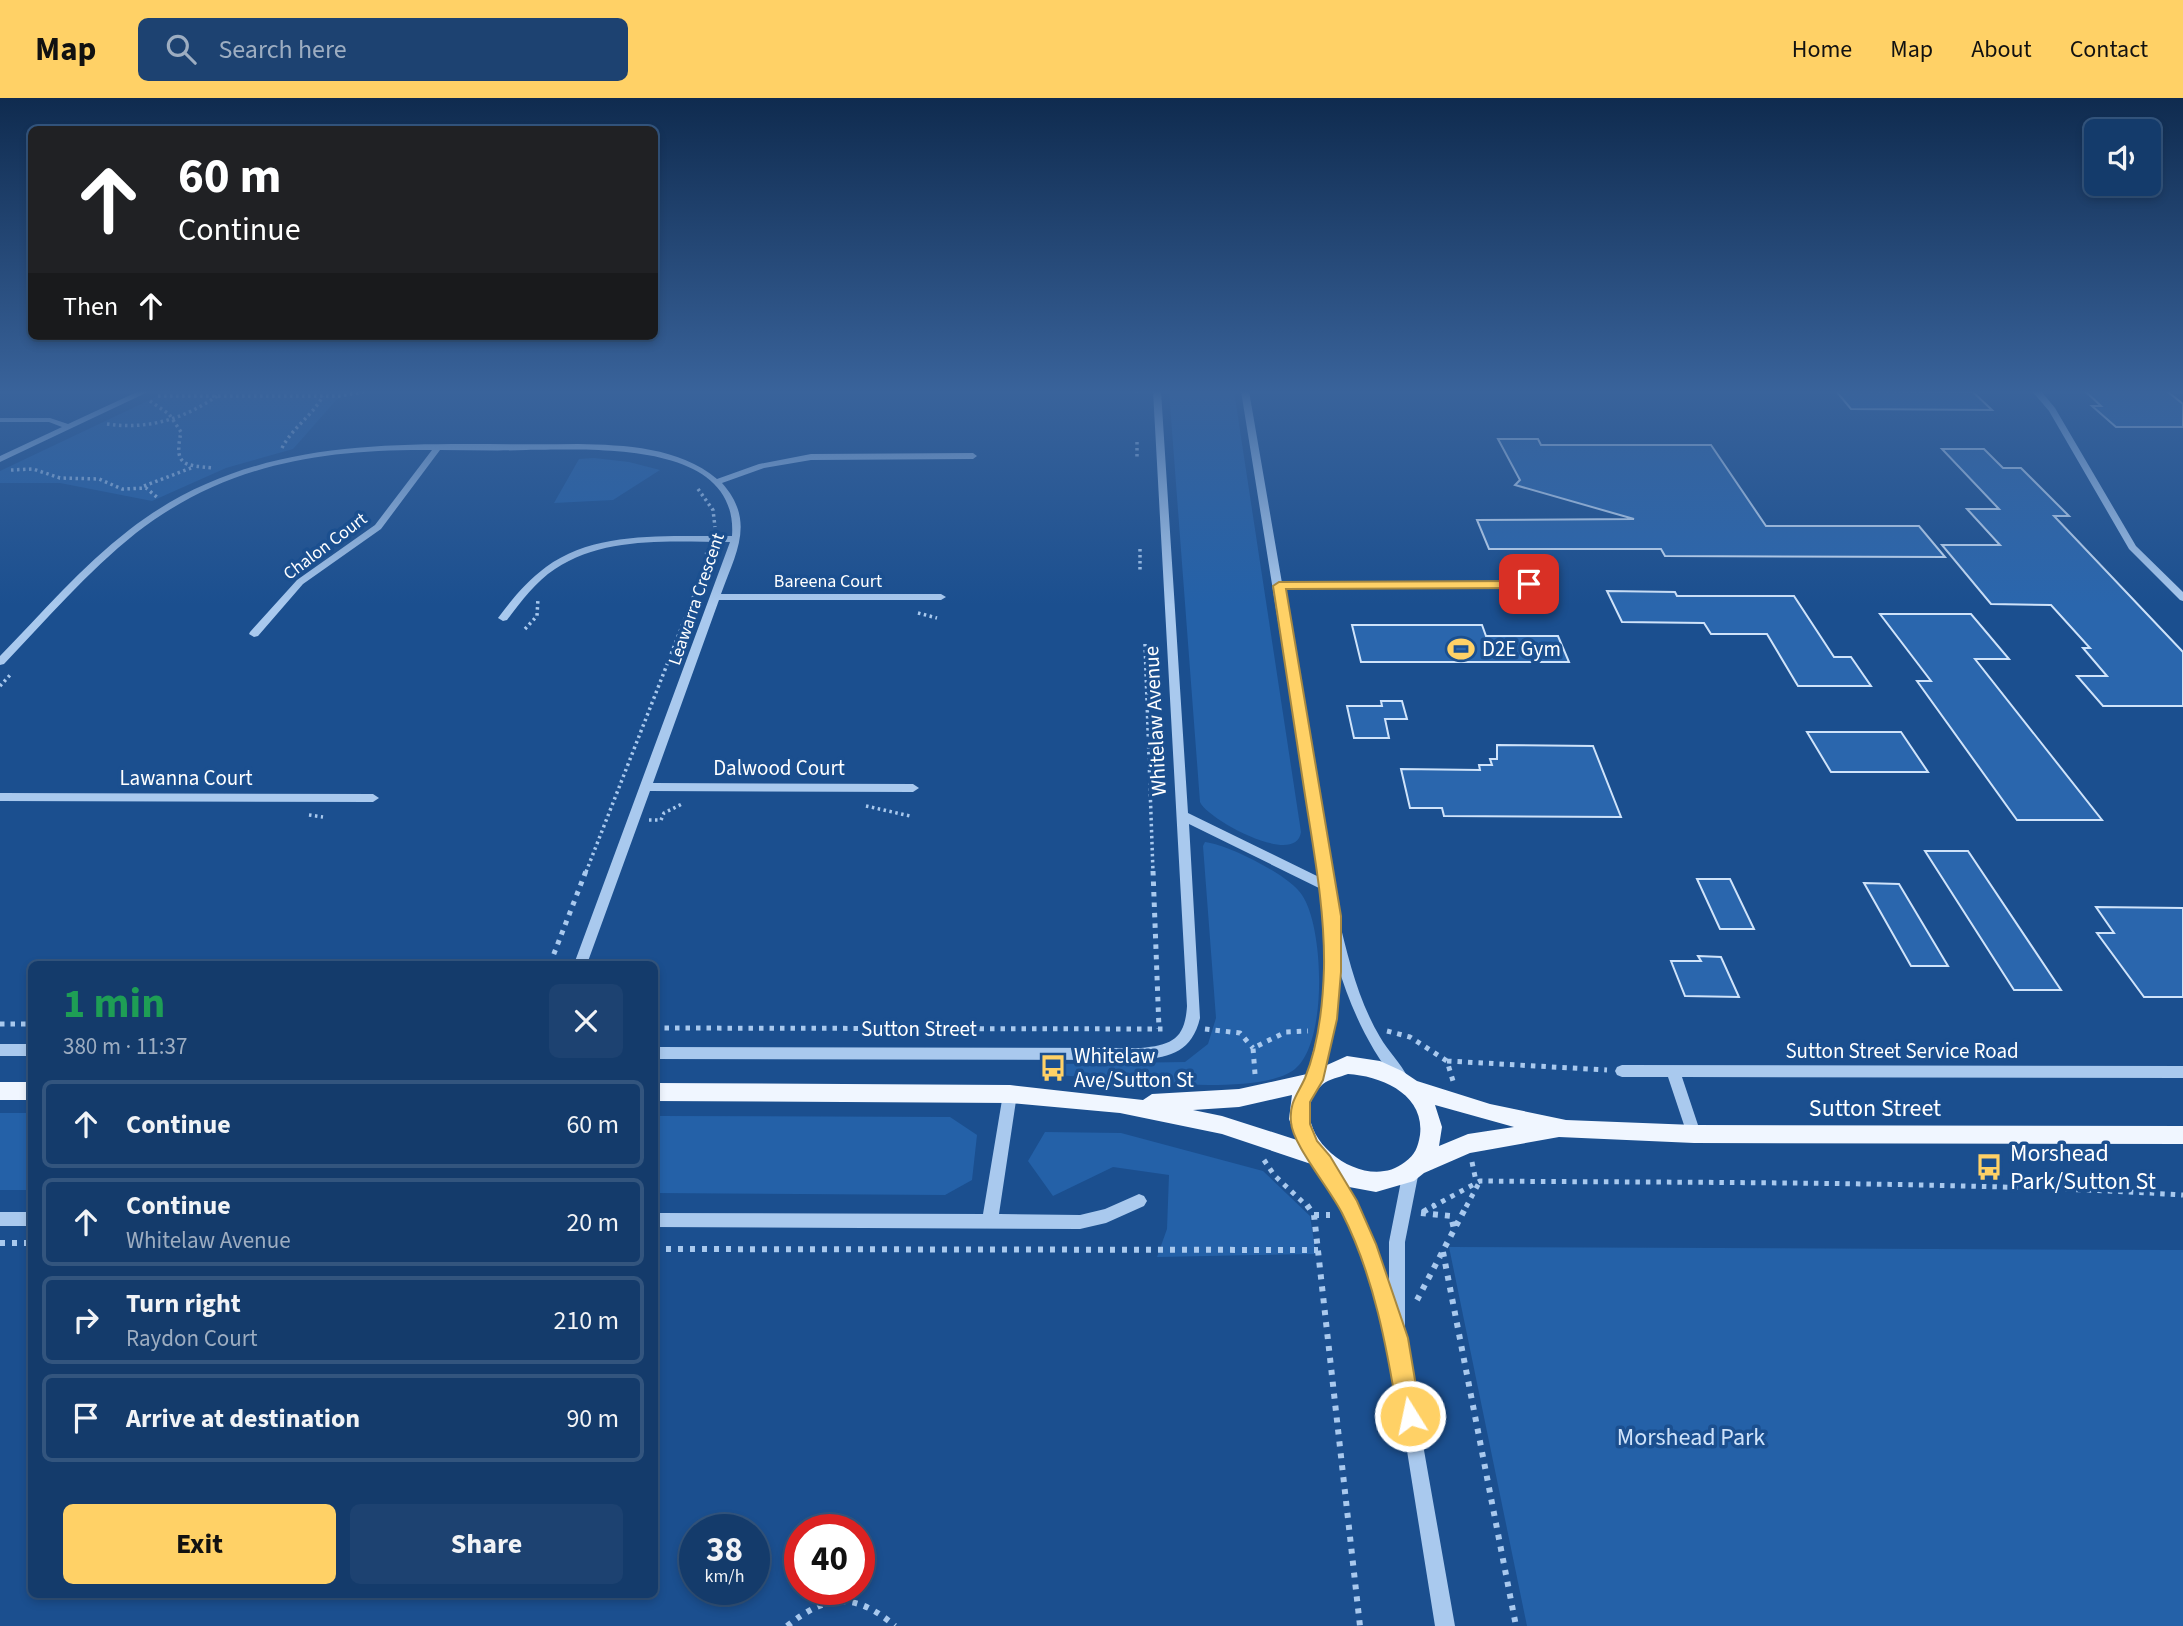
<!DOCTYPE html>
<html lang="en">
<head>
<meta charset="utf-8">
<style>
	:root { --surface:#143b6b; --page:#1d4271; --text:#f1f3f6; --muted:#9dadc1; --line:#33557e; --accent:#ffd166 }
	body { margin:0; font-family:"Source Sans 3",sans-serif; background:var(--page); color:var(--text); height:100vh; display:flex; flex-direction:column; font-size:26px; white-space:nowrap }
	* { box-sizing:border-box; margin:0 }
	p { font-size:23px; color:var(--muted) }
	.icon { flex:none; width:38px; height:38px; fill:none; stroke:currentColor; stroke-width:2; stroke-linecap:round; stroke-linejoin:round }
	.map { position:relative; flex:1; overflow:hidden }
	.side { position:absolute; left:28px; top:863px; width:630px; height:637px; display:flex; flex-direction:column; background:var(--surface); border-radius:10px; box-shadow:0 4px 10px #0003,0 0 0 2px var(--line) }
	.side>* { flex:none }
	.guide { position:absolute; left:28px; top:28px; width:630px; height:214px; border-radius:10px; box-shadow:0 4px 10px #0003,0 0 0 2px var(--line); background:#202124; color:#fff; overflow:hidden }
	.controls { position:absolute; left:2084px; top:21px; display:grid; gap:14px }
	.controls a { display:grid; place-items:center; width:77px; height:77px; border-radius:10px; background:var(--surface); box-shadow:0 4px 10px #0003,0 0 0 2px var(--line); font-size:35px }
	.speed { position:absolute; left:679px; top:1416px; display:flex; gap:14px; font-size:35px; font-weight:700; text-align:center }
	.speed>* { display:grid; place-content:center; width:91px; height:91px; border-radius:50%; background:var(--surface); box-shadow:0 4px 10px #0003,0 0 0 2px var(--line); line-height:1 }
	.speed small { font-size:18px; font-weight:400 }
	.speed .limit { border:10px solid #d22; background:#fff; color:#111 }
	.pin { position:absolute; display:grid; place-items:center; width:60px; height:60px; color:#fff; margin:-30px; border-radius:14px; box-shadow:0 4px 10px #0006 }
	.me { position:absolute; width:77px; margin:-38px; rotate:350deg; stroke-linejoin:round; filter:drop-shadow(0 0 5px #0008) }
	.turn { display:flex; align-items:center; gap:24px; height:147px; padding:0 35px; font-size:32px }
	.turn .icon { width:91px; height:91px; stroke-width:2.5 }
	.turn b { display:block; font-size:49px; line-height:60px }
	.then { display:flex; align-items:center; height:66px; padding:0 35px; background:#0003; gap:14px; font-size:26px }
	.round { display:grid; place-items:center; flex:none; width:74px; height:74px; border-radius:10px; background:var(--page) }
	.head { display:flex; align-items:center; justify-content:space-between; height:119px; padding:0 35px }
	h1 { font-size:42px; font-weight:700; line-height:52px; color:#1e9e55 }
	.cta { display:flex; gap:14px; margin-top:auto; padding:14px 35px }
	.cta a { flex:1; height:80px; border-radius:10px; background:var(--accent); color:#111; font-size:28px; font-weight:700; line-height:80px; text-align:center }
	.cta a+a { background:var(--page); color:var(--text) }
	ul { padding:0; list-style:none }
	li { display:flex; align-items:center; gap:21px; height:88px; margin:0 14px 10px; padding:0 21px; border:4px solid var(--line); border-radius:10px }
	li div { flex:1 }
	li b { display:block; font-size:26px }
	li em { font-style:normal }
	header { display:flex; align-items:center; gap:42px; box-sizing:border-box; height:98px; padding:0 35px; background:var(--accent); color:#111 }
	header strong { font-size:33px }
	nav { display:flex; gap:38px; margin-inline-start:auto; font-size:24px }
	.search { width:490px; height:63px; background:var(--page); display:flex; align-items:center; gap:18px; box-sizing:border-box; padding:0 24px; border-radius:10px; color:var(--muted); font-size:26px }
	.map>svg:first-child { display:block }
	.green { fill:#2461a8 }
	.building { fill:#2a66ad; stroke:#cfe3fa; stroke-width:2 }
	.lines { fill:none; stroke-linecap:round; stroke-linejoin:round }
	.path-far2 { stroke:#a9c9ee; stroke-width:3.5; stroke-dasharray:2.5 3.5; stroke-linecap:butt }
	.path-far1 { stroke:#a9c9ee; stroke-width:5; stroke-dasharray:4.5 6; stroke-linecap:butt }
	.path { stroke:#a9c9ee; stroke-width:6; stroke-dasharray:5 7; stroke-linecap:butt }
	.minor { fill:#a9c9ee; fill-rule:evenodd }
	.major { fill:#f0f6ff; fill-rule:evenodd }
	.route { fill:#ffd166; stroke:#a68842; stroke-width:2 }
	.labels { text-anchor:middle; stroke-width:7; stroke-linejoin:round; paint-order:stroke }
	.far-street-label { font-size:18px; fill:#fff; stroke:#1b4f8f }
	.poi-label { font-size:21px; fill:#fff; stroke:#1b4f8f; text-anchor:start }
	.street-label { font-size:21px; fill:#fff; stroke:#1b4f8f }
	.near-street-label { font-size:24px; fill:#fff; stroke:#1b4f8f }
	.near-poi-label { font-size:24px; fill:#fff; stroke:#1b4f8f; text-anchor:start }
	.near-park-label { font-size:24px; fill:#cfe3fa; stroke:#1b4f8f }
</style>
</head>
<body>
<header>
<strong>Map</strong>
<div class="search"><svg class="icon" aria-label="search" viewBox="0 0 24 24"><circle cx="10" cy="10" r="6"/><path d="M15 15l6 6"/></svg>Search here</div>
<nav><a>Home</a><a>Map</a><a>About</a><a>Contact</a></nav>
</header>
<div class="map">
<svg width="2183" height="1528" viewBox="0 0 2183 1528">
	<rect width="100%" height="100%" fill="#1b4f8f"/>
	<path class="green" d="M 1169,293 L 1234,293 L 1301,734 C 1296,770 1207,721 1200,704 Z
		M 158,298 L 339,299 L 293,351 L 226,370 L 152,403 L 60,385 L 0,385 L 0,373 Z
		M 594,360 L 629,364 L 660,372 L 613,402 L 554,405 L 579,361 Z
		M 1205,744 C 1229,747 1289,777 1302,797 C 1324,829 1328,944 1295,971 C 1258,1001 1108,980 1058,977 L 1058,966 L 1185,964 L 1208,946 L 1216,920 L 1203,748 Z
		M 0,1015 L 31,1015 L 31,1092 L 0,1092 Z
		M 655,1018 L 950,1019 L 977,1037 L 972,1082 L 945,1097 L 655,1095 Z
		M 1045,1034 L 1121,1035 L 1263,1073 L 1310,1118 L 1316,1156 L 1157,1159 L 1167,1131 L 1169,1077 L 1113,1069 L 1053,1098 L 1028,1063 Z
		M 1449,1149 L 2183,1152 L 2183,1528 L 1527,1528 Z"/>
	<path class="building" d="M 1836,293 L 1973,294 L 1992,312 L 1851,311 Z
		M 2085,293 L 2167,293 L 2183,306 L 2183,329 L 2116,329 L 2092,308 L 2101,308 Z
		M 1498,341 L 1538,341 L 1541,347 L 1711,347 L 1766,428 L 1919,428 L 1945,459 L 1665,458 L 1661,451 L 1489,451 L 1477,422 L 1634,421 L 1515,387 L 1520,382 Z
		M 1942,351 L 1984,351 L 2003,370 L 2021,370 L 2069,418 L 2054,418 L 2183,554 L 2183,608 L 2103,608 L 2077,578 L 2107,578 L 2083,550 L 2090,550 L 2051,507 L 1991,506 L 1942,447 L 2000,447 L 1967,411 L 1999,411 Z
		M 1607,493 L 1675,494 L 1677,498 L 1794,498 L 1834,559 L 1851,559 L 1871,588 L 1798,588 L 1767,536 L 1711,536 L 1704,525 L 1622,524 Z
		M 1880,516 L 1971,516 L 2009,561 L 1975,561 L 2102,722 L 2017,722 L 1917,583 L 1931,583 Z
		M 1352,527 L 1482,527 L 1486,538 L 1558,538 L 1569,564 L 1361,564 Z
		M 1381,603 L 1402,603 L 1407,621 L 1385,621 L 1389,640 L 1354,640 L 1347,608 L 1382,608 Z
		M 1807,634 L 1901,634 L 1928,674 L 1831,674 Z
		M 1497,647 L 1593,648 L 1621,719 L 1444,718 L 1442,710 L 1410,710 L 1401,671 L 1480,672 L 1479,667 L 1492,667 L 1490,661 L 1497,661 Z
		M 1925,753 L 1968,753 L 2061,892 L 2014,892 Z
		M 1697,781 L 1730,781 L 1754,831 L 1720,831 Z
		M 1864,785 L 1899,786 L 1948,868 L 1911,868 Z
		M 2096,809 L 2183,810 L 2183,899 L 2144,899 L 2097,835 L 2114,835 Z
		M 1698,858 L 1721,859 L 1739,899 L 1685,898 L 1671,863 L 1701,863 Z"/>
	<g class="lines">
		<path class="path-far2" d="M 1137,293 L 1137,297
			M 158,298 L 339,298 L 368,293
			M 150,303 L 169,316 L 181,334 C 174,368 183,367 214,370
			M 107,326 C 147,332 184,321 217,298
			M 1137,344 L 1137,362
			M 282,350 C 292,330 312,318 323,298
			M 11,372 L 33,371 L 60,380 L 99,381 L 122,391 L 146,390 L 158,400
			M 144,388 L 191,370
			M 698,391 L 713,412 L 715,429
			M 1140,451 L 1140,474
			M 918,515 L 937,520
			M 525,531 L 537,518 L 538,500
			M 1145,546 L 1153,774
			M 0,588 L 11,576
			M 866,708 L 910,718
			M 309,717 L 323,719
			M 649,722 L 661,722 L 664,715 L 682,706
			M 586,774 L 709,459 L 706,454"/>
		<path class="path-far1" d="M 1153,773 L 1159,931
			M 550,866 L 586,773
			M 0,926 L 32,926
			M 654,930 L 1168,931
			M 1205,931 L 1240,935 L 1253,950
			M 1387,933 L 1410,939 L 1447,963 L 1453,983
			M 1447,963 L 1607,972
			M 1255,976 L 1253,950 L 1286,934 L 1308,933
			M 1264,1062 L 1274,1077 L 1308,1109
			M 1472,1064 L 1476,1083
			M 1432,1109 L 1480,1083 C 1714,1085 1949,1083 2183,1097
			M 1466,1109 L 1480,1083"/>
		<path class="path" d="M 1307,1107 L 1314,1117 L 1360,1528
			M 1423,1114 L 1435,1107
			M 1421,1115 L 1451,1118 L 1454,1131
			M 1314,1117 L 1330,1117
			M 0,1145 L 32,1145
			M 654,1151 L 1318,1152
			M 1443,1154 L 1516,1528
			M 1417,1202 L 1467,1107
			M 787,1528 C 827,1496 855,1494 895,1528"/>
		<path class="minor" d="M 139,293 L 150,293 L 0,364 L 0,358 L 62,329 L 49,324 L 0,324 L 0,320 L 50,320 L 68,326 Z
			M 1153,293 L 1161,293 L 1188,715 L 1319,779 L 1241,293 L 1249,293 L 1282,485 L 1529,483 L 1534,486 L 1529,489 L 1283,491 L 1338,818 C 1348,859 1358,902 1380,939 C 1388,953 1401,965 1408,980 L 1406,984 L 1401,986 L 1396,984 C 1368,948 1350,909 1337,865 L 1335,921 L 1320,982 L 1318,986 L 1313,988 L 1308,986 L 1306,982 L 1321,921 L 1326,840 L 1330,836 L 1321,791 L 1189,726 L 1200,920 C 1192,953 1172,959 1141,962 L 654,961 L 654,949 L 1141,950 C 1172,947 1185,941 1187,908 Z
			M 2032,293 L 2041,293 L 2055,310 L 2136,448 L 2183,494 L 2183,503 L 2180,502 L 2129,451 L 2049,313 Z
			M 578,346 C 625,347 679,349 717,381 L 759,366 L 811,356 L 973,355 L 977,358 L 973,361 L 811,362 L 764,370 L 722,385 C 756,423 736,455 721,496 L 941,496 L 946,499 L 941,502 L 719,502 L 653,685 L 913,686 L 919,690 L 913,694 L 650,693 L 587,866 L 574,866 L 730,444 C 673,444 606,437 555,471 C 535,484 521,504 507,522 L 503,523 L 498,520 C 512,501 527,483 546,469 C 597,431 672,439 732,438 C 739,341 589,352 526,352 C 498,353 469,352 440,352 L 381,431 L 303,486 L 258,538 L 254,539 L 249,536 L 250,534 L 297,482 L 375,427 L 432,352 C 322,351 225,366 136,435 C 87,474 46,522 4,566 L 0,567 L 0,558 C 42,515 81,469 129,432 C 263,328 419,349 578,346 Z
			M 0,695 L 373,696 L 379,700 L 373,704 L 0,703 Z
			M 0,946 L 32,946 L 32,958 L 0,958 Z
			M 1622,967 L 2183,968 L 2183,980 L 1682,979 L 1701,1036 L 1699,1041 L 1694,1043 L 1689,1041 L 1687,1036 L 1668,979 L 1622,979 L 1617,977 L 1615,973 L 1617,969 Z
			M 1010,990 L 1015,992 L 1017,996 L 999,1116 L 1080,1117 L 1105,1111 L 1139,1096 L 1144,1098 L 1147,1103 L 1144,1108 L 1106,1125 L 1080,1131 L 654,1129 L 654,1115 L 983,1116 L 1003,996 L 1005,992 Z
			M 1324,1058 L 1329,1060 L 1366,1128 L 1389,1193 L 1389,1144 L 1403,1073 L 1406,1068 L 1411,1066 L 1416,1068 L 1419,1073 L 1405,1144 L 1405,1228 L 1403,1233 L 1455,1528 L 1435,1528 L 1389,1240 L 1353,1136 L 1316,1065 L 1319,1060 Z
			M 0,1114 L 32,1114 L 32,1128 L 0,1128 Z"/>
		<path class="major" d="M 1347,958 L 1380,963 L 1402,973 L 1417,983 L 1490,1006 L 1566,1022 L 1694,1027 L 2183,1028 L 2183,1046 L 1694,1045 L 1559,1039 L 1470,1055 L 1424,1075 L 1414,1083 L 1376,1094 L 1349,1089 L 1314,1067 L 1222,1036 L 1120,1015 L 1010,1005 L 654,1003 L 654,985 L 1010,987 L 1143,1002 L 1152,996 L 1239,991 L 1307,976 ZM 1348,976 C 1381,978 1425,996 1420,1037 C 1418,1049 1415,1057 1405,1064 C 1360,1100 1277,1027 1323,986 C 1329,981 1340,979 1348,976 ZM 1292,997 L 1289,1021 L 1297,1042 L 1222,1018 L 1193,1012 L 1239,1009 ZM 1435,1007 L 1514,1029 L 1468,1036 L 1439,1048 L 1442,1029 Z
			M 0,984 L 32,984 L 32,1002 L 0,1002 Z"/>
	</g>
	<linearGradient id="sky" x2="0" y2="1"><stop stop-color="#0f2b4f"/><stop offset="0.58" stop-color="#39639b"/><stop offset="1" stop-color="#39639b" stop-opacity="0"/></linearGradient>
	<rect width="2183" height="507" fill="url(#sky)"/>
	<path class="route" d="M 1279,484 L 1529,483 L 1535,486 L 1529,490 L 1286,491 L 1341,818 L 1341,874 L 1337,921 L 1323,982 L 1310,1004 L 1310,1026 L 1317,1043 L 1330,1058 L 1357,1103 L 1376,1146 L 1408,1240 L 1421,1318 L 1418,1326 L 1410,1330 L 1402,1326 L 1398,1318 C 1387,1250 1374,1178 1342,1115 C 1330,1091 1292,1046 1291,1024 C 1289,1004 1298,996 1305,980 C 1318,948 1323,905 1324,870 C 1325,812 1314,755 1305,697 C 1294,627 1284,557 1273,488 Z"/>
	<defs>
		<symbol id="stadium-bare" viewBox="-9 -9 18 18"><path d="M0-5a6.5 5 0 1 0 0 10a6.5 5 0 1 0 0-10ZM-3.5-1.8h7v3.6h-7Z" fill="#ffd166" stroke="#1b4f8f" stroke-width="2.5" paint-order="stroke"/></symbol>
		<symbol id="bus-bare" viewBox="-9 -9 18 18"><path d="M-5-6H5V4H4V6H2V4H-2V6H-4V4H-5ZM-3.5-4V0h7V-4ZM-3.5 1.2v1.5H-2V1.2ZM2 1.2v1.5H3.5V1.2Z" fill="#ffd166" stroke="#1b4f8f" stroke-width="2.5" paint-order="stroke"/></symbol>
	</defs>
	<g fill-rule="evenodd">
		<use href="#stadium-bare" x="1442" y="532" width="38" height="38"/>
		<use href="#bus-bare" x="1034" y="951" width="38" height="38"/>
		<use href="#bus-bare" x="1970" y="1050" width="38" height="38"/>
	</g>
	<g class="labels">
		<g class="far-street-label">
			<text transform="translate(325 448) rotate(-37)" y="6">Chalon Court</text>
			<text x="828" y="489">Bareena Court</text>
			<text transform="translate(696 501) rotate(-71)" y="6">Leawarra Crescent</text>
		</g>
		<g class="poi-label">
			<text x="1482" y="558">D2E Gym</text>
			<text x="1074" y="965">Whitelaw<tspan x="1074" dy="24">Ave/Sutton St</tspan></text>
		</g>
		<g class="street-label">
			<text transform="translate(1155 623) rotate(-93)" y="7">Whitelaw Avenue</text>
			<text x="779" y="677">Dalwood Court</text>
			<text x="186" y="687">Lawanna Court</text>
			<text x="919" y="938">Sutton Street</text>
			<text x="1902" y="960">Sutton Street Service Road</text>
		</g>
		<g class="near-street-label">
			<text x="1875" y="1018">Sutton Street</text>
		</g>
		<g class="near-poi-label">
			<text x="2010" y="1063">Morshead<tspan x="2010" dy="28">Park/Sutton St</tspan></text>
		</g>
		<g class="near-park-label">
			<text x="1691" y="1347">Morshead Park</text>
		</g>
	</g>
</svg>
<div class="controls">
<a><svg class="icon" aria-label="sound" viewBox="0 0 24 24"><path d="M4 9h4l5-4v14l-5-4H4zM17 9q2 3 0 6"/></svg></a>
</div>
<div class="speed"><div>38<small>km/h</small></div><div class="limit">40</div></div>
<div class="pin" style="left:1529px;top:486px;background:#d93025"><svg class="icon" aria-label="arrive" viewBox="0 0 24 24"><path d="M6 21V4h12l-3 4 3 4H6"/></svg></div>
<svg class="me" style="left:1410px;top:1318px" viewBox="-20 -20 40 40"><circle r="17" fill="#ffd166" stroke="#fff" stroke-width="3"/><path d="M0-11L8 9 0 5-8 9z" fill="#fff"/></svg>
<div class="guide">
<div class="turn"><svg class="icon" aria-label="ahead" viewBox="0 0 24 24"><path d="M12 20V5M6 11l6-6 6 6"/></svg><div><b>60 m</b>Continue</div></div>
<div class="then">Then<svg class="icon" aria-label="ahead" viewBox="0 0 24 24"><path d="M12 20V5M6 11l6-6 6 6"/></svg></div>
</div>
<section class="side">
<div class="head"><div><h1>1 min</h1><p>380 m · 11:37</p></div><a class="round"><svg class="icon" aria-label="close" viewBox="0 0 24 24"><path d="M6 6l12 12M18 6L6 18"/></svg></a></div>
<ul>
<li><svg class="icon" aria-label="ahead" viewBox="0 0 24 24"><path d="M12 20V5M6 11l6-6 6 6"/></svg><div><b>Continue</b></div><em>60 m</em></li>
<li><svg class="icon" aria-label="ahead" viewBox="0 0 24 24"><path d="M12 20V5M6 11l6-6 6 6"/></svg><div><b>Continue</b><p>Whitelaw Avenue</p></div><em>20 m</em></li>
<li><svg class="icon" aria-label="right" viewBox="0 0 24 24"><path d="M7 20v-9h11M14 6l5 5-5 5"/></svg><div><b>Turn right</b><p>Raydon Court</p></div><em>210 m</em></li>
<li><svg class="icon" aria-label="arrive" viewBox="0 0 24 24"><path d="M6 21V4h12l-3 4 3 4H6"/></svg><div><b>Arrive at destination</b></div><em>90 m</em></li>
</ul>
<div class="cta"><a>Exit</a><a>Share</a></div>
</section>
</div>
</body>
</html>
